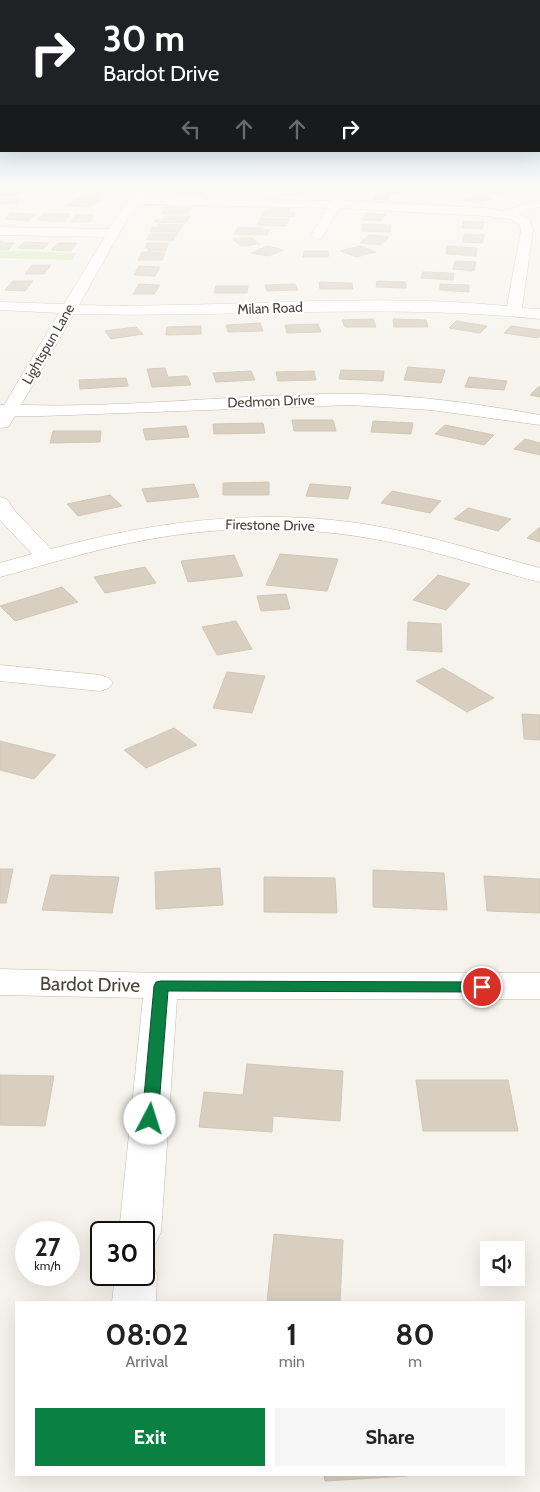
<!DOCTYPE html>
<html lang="en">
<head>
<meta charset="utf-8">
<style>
	:root { --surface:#fff; --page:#f6f6f6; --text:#222; --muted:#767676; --accent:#0b8043 }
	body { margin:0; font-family:Cabin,sans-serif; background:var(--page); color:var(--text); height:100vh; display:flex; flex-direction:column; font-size:19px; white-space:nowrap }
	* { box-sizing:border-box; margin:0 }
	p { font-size:16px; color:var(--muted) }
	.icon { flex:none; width:28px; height:28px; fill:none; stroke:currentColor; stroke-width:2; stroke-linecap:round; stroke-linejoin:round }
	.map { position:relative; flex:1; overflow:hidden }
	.sheet { position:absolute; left:15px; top:1301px; width:510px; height:175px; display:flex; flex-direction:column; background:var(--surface); border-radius:0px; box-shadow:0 5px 20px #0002 }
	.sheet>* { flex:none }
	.hud { position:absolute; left:0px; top:0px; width:540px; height:152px; box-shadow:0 5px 20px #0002; background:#202124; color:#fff; overflow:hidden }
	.buttons { position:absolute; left:480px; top:1241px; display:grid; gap:10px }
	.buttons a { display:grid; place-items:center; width:45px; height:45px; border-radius:0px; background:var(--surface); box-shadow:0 5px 20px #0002; font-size:25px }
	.speed { position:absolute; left:15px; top:1221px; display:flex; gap:10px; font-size:25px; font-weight:700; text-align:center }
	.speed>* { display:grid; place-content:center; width:65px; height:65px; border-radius:50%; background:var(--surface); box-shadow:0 5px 20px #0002; line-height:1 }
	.speed small { font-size:12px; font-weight:400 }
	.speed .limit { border:2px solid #111; border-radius:8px; background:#fff; color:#111 }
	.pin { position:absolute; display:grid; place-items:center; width:42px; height:42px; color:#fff; margin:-21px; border:2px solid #fff; border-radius:50%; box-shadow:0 1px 5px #0007 }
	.me { position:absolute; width:55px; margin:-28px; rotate:5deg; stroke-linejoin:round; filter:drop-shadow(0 0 4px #0008) }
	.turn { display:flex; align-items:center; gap:18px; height:105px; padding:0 20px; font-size:22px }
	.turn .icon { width:65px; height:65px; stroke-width:2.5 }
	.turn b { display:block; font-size:35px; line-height:42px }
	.lanes { display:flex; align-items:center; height:48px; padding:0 20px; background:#0003; justify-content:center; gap:25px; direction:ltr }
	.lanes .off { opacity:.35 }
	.eta { display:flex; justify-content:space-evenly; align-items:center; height:85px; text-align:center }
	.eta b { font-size:30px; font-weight:700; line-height:35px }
	.cta { display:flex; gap:10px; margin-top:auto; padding:10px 20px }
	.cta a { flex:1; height:58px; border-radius:0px; background:var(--accent); color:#fff; font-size:20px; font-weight:700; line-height:58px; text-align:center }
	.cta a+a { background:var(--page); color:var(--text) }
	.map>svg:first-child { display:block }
	.green { fill:#d2eab5 }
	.building { fill:#d8cfc1; stroke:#d3c7b4 }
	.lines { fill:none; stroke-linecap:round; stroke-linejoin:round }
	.street-casing { stroke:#c2bbae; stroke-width:1 }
	.street { fill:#fff; fill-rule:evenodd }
	.route { fill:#0b8043; stroke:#07532c }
	.labels { text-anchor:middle; stroke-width:4.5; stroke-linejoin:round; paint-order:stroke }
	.far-street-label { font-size:14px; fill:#4b4439; stroke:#fff }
	.near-street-label { font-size:19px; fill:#4b4439; stroke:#fff }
</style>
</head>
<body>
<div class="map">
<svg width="540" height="1492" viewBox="0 0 540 1492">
	<rect width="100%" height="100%" fill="#f6f3ec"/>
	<path class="green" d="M 0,251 L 76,253 L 72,260 L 0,258 Z"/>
	<path class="building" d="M 24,188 L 29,193 L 3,195 L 0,192 L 0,189 Z
		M 83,188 L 109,188 L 107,191 L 81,190 Z
		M 377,188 L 379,188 L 402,189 L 401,194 L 376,193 Z
		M 497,188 L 517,188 L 504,195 L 487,193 Z
		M 179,189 L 205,190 L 201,195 L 175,194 Z
		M 286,190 L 310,192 L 306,196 L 282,195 Z
		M 84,192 L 103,193 L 98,198 L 79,198 Z
		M 376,195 L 391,195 L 388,200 L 373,199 Z
		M 477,195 L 492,198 L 477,203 L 462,200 Z
		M 0,199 L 20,199 L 18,203 L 0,204 Z
		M 74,199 L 101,200 L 88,207 L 67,206 Z
		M 166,207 L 191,208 L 187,214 L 162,214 Z
		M 266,209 L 290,209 L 289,212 L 295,213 L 294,217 L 263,216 Z
		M 10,213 L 36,214 L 29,221 L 5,219 Z
		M 366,213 L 385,214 L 382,221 L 362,220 Z
		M 43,214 L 70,214 L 64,222 L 38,220 Z
		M 75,215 L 94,215 L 90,222 L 71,222 Z
		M 165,216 L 190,216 L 186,223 L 154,222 L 157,219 L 163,219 Z
		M 261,218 L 289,219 L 286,226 L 257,225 Z
		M 464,221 L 484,222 L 482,229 L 462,228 Z
		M 158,224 L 183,225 L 179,232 L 150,232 L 152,227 L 157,228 Z
		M 363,224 L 391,225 L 390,232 L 362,231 Z
		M 238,227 L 264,228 L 262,230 L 269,230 L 267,235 L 234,234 Z
		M 150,234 L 177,234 L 174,240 L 146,240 Z
		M 465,234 L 485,235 L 482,243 L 462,242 Z
		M 369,235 L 389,237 L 380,245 L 360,243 Z
		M 252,238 L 260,244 L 241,246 L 233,239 Z
		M 0,241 L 3,241 L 2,243 L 14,243 L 8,250 L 0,250 Z
		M 24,242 L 49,243 L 43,249 L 18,248 Z
		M 58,243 L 77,243 L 71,251 L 51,250 Z
		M 147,243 L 168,243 L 166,251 L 148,251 L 149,248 L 145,248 Z
		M 267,246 L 284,250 L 268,256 L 251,253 Z
		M 360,246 L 376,252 L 356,257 L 340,251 Z
		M 447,246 L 477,248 L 476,256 L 446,254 Z
		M 304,251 L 328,251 L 328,257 L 303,257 Z
		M 142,252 L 165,253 L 162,260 L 138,260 Z
		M 455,261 L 476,262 L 474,271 L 453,269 Z
		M 32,265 L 51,265 L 44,274 L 25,274 Z
		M 139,266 L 160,267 L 155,276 L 134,275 Z
		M 423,272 L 454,273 L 453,280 L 421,278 Z
		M 13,281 L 33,281 L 25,291 L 5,290 Z
		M 377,281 L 406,282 L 406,288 L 376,287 Z
		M 319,282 L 352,283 L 353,289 L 320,289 Z
		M 139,284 L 160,285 L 154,294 L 133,294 Z
		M 295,284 L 298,290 L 267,291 L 265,285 Z
		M 440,284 L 469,285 L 469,292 L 440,290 Z
		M 216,286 L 248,286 L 247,293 L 214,293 Z
		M 373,319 L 376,327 L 345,327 L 342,320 Z
		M 393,319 L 426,320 L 428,327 L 394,327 Z
		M 456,321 L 487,326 L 480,333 L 449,328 Z
		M 260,323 L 263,331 L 228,332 L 226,325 Z
		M 318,324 L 321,332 L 287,333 L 285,325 Z
		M 201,326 L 201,334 L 166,335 L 167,327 Z
		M 511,326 L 540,330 L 540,336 L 538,338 L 504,333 Z
		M 136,327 L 143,334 L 111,339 L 105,331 Z
		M 408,367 L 445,370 L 441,383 L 404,380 Z
		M 165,368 L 168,377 L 187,376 L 191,385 L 152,387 L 147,369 Z
		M 341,370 L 384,371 L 383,381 L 339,379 Z
		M 251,371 L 255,380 L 216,382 L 213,373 Z
		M 314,371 L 316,380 L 278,381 L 276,372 Z
		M 469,377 L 507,381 L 504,390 L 465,387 Z
		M 126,378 L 128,386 L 80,389 L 79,380 Z
		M 538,387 L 540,387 L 540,397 L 530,395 Z
		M 292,420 L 333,420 L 336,431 L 294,431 Z
		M 373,421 L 413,423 L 411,434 L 371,432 Z
		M 263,423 L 265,433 L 214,434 L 213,424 Z
		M 445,425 L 494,435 L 484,445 L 435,434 Z
		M 186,426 L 189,437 L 146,440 L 143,429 Z
		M 53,431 L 101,431 L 100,442 L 50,443 Z
		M 525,439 L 540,443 L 540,455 L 514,449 Z
		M 269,482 L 269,495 L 223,495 L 223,483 Z
		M 194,484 L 199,497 L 147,502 L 142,489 Z
		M 310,484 L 351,487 L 348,499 L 306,496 Z
		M 392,491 L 441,501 L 430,513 L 381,503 Z
		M 110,495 L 122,506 L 78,516 L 67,504 Z
		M 468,508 L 511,519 L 498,531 L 454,519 Z
		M 540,527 L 540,542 L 527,538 Z
		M 280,554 L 338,559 L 327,591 L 266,585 Z
		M 234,555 L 243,576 L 188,582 L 181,561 Z
		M 145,567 L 156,583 L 105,593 L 94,577 Z
		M 438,575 L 470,584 L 446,610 L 413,600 Z
		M 62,587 L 78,602 L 15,621 L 0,606 Z
		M 286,594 L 290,609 L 261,611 L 257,596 Z
		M 236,621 L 252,649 L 217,655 L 202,627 Z
		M 408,622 L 441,624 L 442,652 L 407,650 Z
		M 443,668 L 494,698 L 467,712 L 416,681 Z
		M 227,672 L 265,676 L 252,713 L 213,708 Z
		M 522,714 L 540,715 L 540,740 L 524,739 Z
		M 174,728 L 197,745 L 146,768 L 124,750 Z
		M 0,741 L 56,755 L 34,779 L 0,770 Z
		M 220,868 L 223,905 L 156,909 L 155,872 Z
		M 0,869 L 13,869 L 6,903 L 0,903 Z
		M 373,870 L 444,873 L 447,910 L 373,907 Z
		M 51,875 L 119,877 L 112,913 L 42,910 Z
		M 484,876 L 540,879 L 540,913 L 487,911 Z
		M 264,877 L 335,878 L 337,913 L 264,912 Z
		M 247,1064 L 343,1071 L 340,1121 L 273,1116 L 272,1132 L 199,1127 L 204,1092 L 243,1095 Z
		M 0,1075 L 54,1076 L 45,1126 L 0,1125 Z
		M 416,1080 L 508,1080 L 518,1131 L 423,1131 Z
		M 274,1234 L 343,1240 L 340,1302 L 267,1302 Z
		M 324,1475 L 407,1475 L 407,1476 L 325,1481 Z"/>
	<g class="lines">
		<defs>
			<path id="street" d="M 140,188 L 152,188 L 145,197 L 332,201 L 340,189 L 346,188 L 350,191 L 344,201 L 486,208 L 503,211 L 540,199 L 540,207 L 518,214 L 529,219 L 533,230 L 522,308 L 540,309 L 540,319 C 385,303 229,318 74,314 L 21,405 C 121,408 221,396 321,394 C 394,392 468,402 540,415 L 540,425 L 431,410 L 350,405 L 42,416 L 15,416 L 8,427 L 0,428 L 0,405 L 4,405 L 59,313 L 0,310 L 0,302 L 64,304 L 105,237 L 0,235 L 0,227 L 109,229 L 121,210 ZM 139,204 L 328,208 L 311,235 L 317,239 L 322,238 L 339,208 L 486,216 L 510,219 L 519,224 L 521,230 L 507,306 C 365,292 221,309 79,305 L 130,214 Z
				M 0,497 L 7,499 L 15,511 L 51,549 C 156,521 262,507 370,525 C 428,535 484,553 540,568 L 540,582 C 483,568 427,547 368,538 C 291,525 212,526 135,542 C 89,551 45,565 0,577 L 0,563 L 32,554 L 0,520 Z
				M 0,665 L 100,675 L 109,678 L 113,683 L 109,688 L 100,691 L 0,681 Z
				M 0,969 L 161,973 L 540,973 L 540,999 L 177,999 L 161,1232 L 155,1245 L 144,1249 L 144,1232 L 119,1232 L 143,998 L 0,995 Z
				M 144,1258 L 151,1261 L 157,1275 L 156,1302 L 112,1302 L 115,1275 L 144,1275 Z"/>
		</defs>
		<use href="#street" class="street-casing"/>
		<use href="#street" class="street"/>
	</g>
	<linearGradient id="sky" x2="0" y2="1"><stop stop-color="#8fc1ec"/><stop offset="0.47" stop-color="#fbfaf6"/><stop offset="1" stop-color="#fbfaf6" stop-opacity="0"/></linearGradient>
	<rect width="540" height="397" fill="url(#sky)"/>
	<path class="route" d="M 161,981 L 482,982 L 487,983 L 489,987 L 487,990 L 482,992 L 168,991 L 158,1119 L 155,1123 L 150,1125 L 144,1123 L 142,1119 L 154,986 L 156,982 Z"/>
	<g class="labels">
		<g class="far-street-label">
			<text transform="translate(270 308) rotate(-2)" y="5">Milan Road</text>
			<text transform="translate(48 344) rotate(-60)" y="5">Lightspun Lane</text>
			<text transform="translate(271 401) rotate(-2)" y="5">Dedmon Drive</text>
			<text transform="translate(270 525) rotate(1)" y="5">Firestone Drive</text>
		</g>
		<g class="near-street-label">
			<text transform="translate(90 984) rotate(1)" y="7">Bardot Drive</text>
		</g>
	</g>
</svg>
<div class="buttons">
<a><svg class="icon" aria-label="sound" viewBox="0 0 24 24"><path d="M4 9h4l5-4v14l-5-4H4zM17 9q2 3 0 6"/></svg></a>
</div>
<div class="speed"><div>27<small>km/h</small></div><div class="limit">30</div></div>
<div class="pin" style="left:482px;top:987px;background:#d93025"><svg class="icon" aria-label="arrive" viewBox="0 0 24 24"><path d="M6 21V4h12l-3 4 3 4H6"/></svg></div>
<svg class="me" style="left:150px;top:1119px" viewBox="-20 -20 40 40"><circle r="19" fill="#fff"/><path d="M0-13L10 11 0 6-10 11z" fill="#0b8043"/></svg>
<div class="hud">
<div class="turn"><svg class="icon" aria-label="right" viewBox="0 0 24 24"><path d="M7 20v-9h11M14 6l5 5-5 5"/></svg><div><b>30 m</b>Bardot Drive</div></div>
<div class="lanes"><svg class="icon off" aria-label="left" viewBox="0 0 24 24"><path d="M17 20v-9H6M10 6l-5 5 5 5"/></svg><svg class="icon off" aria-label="ahead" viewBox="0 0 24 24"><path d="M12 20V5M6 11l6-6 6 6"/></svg><svg class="icon off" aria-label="ahead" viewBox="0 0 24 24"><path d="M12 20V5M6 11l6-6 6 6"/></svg><svg class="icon" aria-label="right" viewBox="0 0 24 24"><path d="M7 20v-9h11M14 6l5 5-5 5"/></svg></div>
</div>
<section class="sheet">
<div class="eta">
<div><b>08:02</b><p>Arrival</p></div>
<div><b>1</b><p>min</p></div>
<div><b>80</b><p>m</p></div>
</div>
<div class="cta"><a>Exit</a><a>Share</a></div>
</section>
</div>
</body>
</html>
